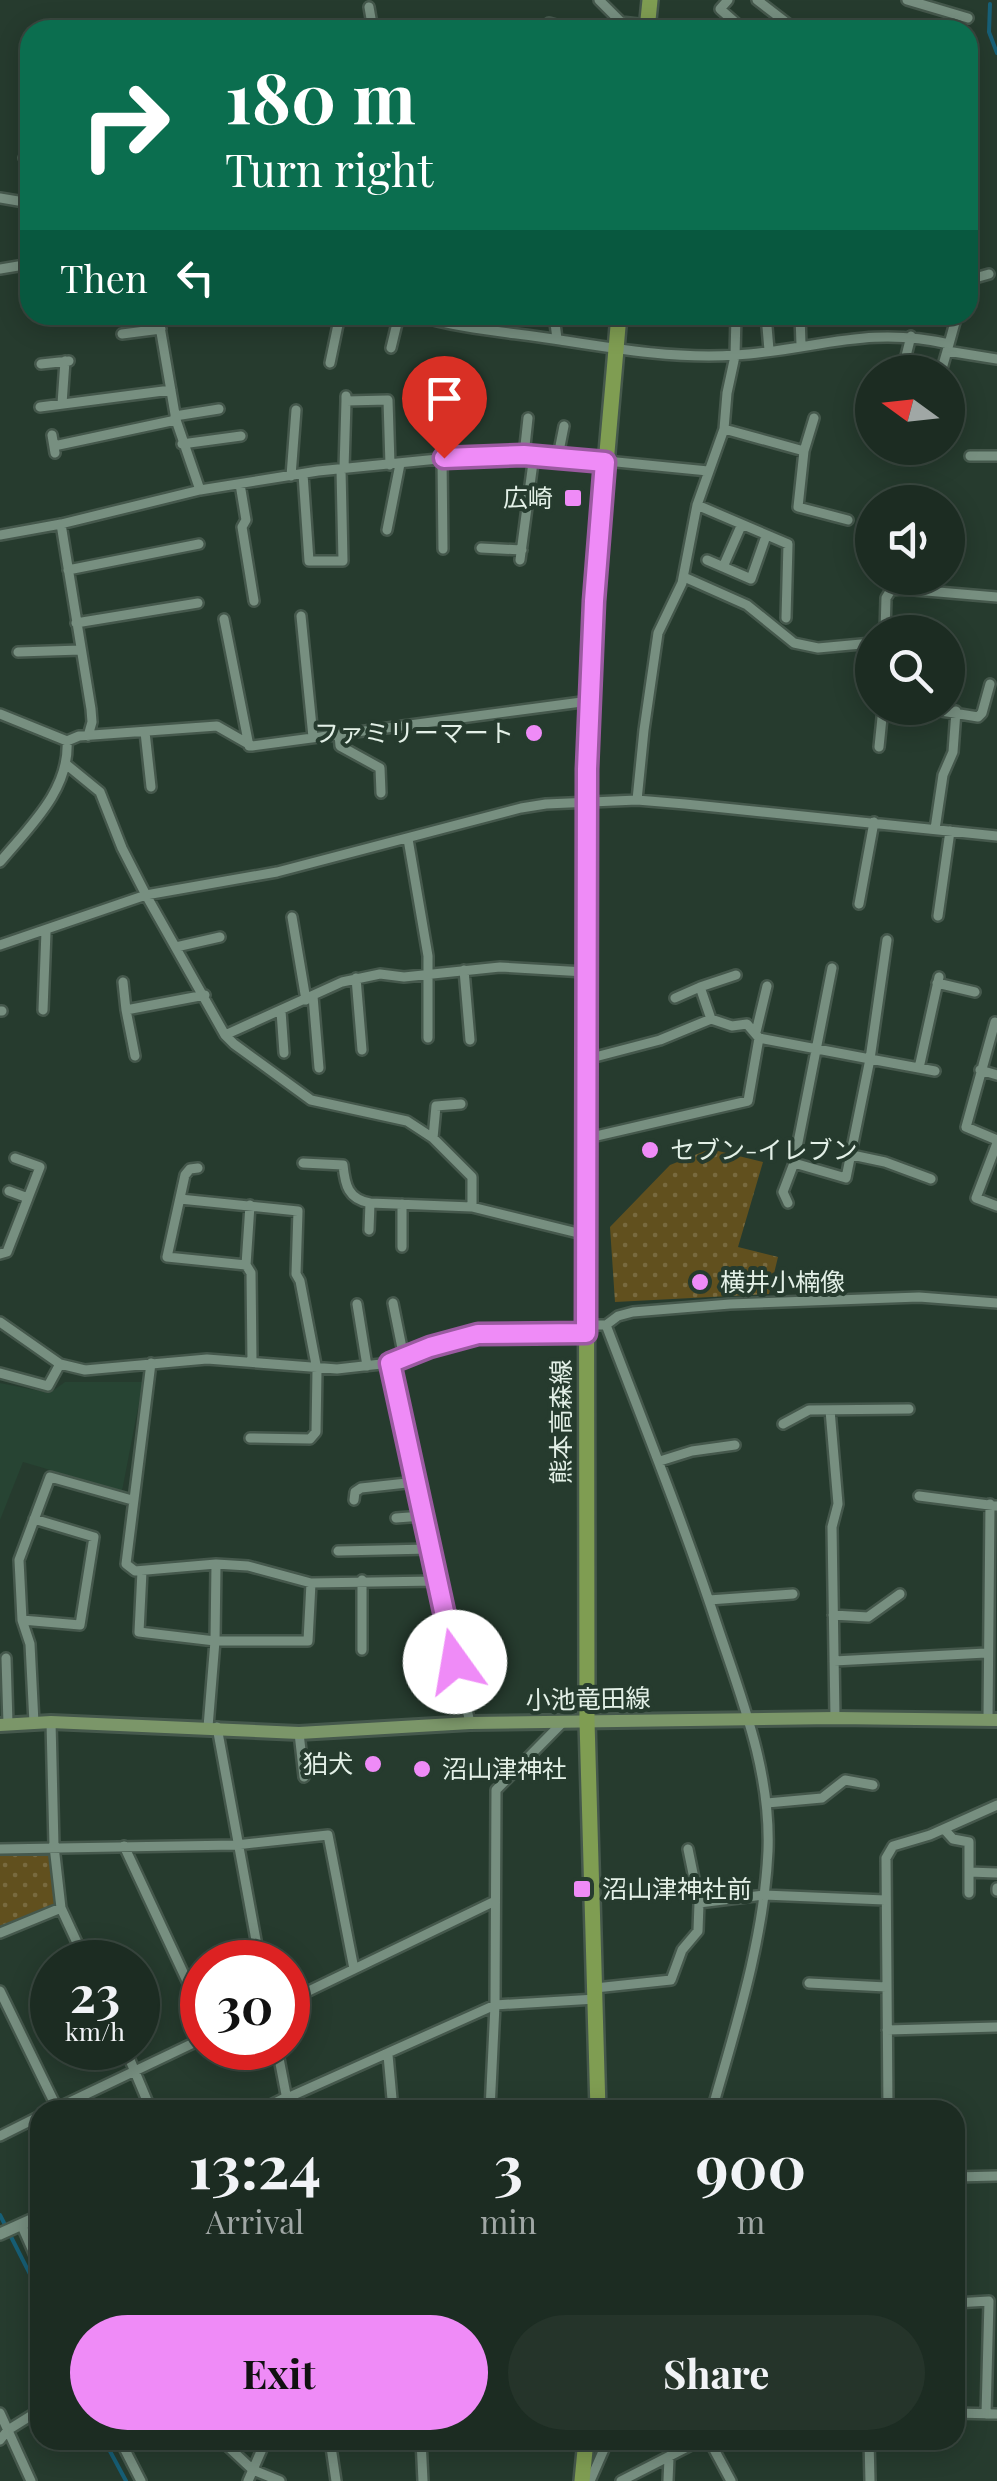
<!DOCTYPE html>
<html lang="en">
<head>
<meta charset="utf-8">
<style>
	:root { --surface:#1c2c22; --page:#25342a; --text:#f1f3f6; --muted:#a0a7a5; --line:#3a4840; --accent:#ef8bf7 }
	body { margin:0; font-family:"Playfair Display","Noto Sans JP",serif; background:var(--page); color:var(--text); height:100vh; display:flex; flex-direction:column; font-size:38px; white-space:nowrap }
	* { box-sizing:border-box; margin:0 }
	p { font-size:32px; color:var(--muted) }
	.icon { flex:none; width:55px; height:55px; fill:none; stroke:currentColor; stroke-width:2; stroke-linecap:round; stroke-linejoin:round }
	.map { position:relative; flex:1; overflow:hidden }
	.side { position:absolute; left:30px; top:2100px; width:935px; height:350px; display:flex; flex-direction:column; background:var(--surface); border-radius:30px; box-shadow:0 5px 25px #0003,0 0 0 2px var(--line) }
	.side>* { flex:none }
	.hud { position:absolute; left:20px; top:20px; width:958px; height:305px; border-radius:30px; box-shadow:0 5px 25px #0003,0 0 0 2px var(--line); background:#0b6e4f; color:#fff; overflow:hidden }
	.needle { width:65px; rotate:285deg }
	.buttons { position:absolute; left:855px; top:355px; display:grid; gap:20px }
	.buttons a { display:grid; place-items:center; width:110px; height:110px; border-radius:50%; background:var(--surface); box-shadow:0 5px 25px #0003,0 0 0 2px var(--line); font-size:50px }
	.speed { position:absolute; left:30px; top:1940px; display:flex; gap:20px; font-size:50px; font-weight:700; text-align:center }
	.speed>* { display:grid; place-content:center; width:130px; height:130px; border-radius:50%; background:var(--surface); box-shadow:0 5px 25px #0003,0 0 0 2px var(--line); line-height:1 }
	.speed small { font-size:25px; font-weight:400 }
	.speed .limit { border:15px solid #d22; background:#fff; color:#111 }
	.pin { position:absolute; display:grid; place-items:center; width:85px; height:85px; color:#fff; margin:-102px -42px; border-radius:50% 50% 50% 0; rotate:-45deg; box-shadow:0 0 10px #0007 }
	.pin .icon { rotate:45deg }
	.me { position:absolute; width:110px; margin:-55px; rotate:347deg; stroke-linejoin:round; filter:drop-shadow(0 0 8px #0008) }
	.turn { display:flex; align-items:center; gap:35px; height:210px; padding:0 40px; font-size:45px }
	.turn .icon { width:130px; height:130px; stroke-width:2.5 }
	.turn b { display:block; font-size:70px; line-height:85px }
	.then { display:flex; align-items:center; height:95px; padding:0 40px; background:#0003; gap:20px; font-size:38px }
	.eta { display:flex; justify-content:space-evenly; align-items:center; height:170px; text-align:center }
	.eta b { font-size:60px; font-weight:700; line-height:70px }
	.action { display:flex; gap:20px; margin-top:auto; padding:20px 40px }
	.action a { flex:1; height:115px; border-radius:60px; background:var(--accent); color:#111; font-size:40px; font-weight:700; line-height:115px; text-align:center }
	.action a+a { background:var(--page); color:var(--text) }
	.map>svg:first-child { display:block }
	.built { fill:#274433 }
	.grass { fill:url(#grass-dots) }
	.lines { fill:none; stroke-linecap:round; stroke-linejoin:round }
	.stream { stroke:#175f76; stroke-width:4 }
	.minor-casing { stroke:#45584c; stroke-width:14 }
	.tertiary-casing { stroke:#45584c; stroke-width:16 }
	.secondary-casing { stroke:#45584c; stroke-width:18 }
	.primary-casing { stroke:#45584c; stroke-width:20 }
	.minor { stroke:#778f80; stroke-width:9 }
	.tertiary { stroke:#778f80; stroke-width:11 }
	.secondary { stroke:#7b9669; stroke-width:12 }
	.primary { stroke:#7f9d52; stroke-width:15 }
	.route-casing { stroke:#9b5aa1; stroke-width:25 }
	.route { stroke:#ef8bf7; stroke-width:18 }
	.poi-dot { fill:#ef8bf7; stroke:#263b2e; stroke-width:4 }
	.labels { text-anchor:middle; stroke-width:8; stroke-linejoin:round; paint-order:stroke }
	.poi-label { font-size:25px; fill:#e3f0e7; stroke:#263b2e; text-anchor:start }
	.street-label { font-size:25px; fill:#e3f0e7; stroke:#263b2e }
</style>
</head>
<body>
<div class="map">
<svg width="997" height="2481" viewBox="0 0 997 2481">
	<defs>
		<pattern id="grass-dots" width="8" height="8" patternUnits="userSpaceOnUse" patternTransform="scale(2.5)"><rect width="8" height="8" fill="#61501e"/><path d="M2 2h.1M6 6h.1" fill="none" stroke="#786a3f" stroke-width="1.8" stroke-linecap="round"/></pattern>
	</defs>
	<rect width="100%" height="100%" fill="#263b2e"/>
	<path class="built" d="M 65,1382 L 143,1382 L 122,1491 L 23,1462 L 0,1520 L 0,1383 L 50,1393 Z"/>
	<path class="grass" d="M 710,1149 L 763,1162 L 738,1247 L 778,1257 L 769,1294 L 615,1302 L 610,1227 L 670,1165 Z
		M 51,1852 L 55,1908 L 0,1926 L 0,1854 Z"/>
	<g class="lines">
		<path class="stream" d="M 990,4 L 989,32 L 997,53
			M 0,2215 L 40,2294
			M 104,2440 L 126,2481"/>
		<defs>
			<path id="minor" d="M 599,0 L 621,22
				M 728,0 L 720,9 L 744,30
				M 757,0 L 796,30
				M 907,0 L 968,18
				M 369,7 L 373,30
				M 549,30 L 549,23 L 574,30
				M 607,30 L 621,22 L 647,25
				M 24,158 L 30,159
				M 0,198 L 30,203
				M 0,269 L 30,264
				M 968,280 L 989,274
				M 158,315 L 176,420 L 200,490
				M 416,315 C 463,330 511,332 560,340 C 617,349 677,359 736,355 C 815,350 867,325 949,344 L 947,351 L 997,359
				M 554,315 L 557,339
				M 766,315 L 769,350
				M 800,315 L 801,345
				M 122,334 L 161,329
				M 949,344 L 957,315
				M 391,348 L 399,315
				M 330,363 L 340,315
				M 41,364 L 69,361
				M 902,372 L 911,336
				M 941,372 L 947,351
				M 346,396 L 346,401 L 388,400 L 390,465
				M 62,404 L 65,361
				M 40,407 L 171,390
				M 175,416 L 219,409
				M 724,429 L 804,451 L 798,507 L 848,520
				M 52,435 L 55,453
				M 182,444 L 241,436
				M 54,446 L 176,420
				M 804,451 L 814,418
				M 524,455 L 528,418
				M 558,456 L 564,426
				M 970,456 L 997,456
				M 442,458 L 443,549
				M 444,458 L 450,404
				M 344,469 L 346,401
				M 303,474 L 309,561 L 343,561 L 341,469
				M 291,476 L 296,410
				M 240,484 L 246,520 L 242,527 L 254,601
				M 697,505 L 788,544 L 786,618
				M 61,524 L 91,709 L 92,722 L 88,736
				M 387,530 L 400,464
				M 0,535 L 61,524 L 200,490 L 318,471 L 458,457 L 556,456 L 708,471
				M 481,548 L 522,550
				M 520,560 L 534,455
				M 707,560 L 751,579 L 766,536
				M 723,567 L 741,526
				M 68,570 L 199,544
				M 684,577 L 747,605 L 794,643 L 818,648 L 872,643
				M 904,578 L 903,589 L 997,597
				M 301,616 L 313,737
				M 224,619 L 249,746
				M 76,623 L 198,603
				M 885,632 L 886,598 L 891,590 L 903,589
				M 18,652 L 81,650
				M 923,708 L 978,717 L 982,713 L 990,684
				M 0,714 L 67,741 L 79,736 L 217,726 L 252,746 L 589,701
				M 145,732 L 151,787
				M 339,734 L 340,746 L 380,768 L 381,793
				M 879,747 L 883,708
				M 67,765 L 100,792 L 122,848 L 146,895 L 225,1035 L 234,1044 L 311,1100 L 407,1121 L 433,1138 L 472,1177 L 472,1207
				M 637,800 L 644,730 L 658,633 L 682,583 L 697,505 L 724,429 L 727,393 L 735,356 L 736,315
				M 935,829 L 943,775 L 953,752 L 956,711
				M 408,839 L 428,956 L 428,1038
				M 0,862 C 29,827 70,790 67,741
				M 859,904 L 874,822
				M 938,916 L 950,831
				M 292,917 L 306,1000
				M 0,945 L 146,895 L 277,872 L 521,808 L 546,804 L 637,800 L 685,804 L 997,836
				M 176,947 L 220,937
				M 832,968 L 794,1163 L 846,1178 L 870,1059 L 935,1071
				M 464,970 L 470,1040
				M 356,978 L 362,1050
				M 123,982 L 126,1010
				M 937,983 L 975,992
				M 700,987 L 736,975
				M 313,996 L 319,1068
				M 675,998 L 700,987 L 711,1019
				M 43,1010 L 46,931
				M 0,1011 L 2,1011
				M 281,1011 L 284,1053
				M 995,1022 L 966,1127 L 997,1140
				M 756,1032 L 767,986
				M 225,1035 L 342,982 L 380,974 L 404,977 L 500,967 L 585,972
				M 135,1056 L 126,1010 L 205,995
				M 595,1057 L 660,1040 L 711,1019 L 732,1026 L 747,1024 L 759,1038
				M 919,1068 L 939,977
				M 980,1070 L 997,1075
				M 592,1137 L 748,1101 L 759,1038 L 870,1059 L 887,940
				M 433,1138 L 436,1106 L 461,1104
				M 997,1143 L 976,1198 L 997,1206
				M 852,1155 L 885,1162 L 931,1179
				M 15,1158 L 40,1167 L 28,1198
				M 303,1163 L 343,1165 C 345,1185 348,1199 370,1203 L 369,1230
				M 198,1168 L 190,1169 L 185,1175 L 167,1257 L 246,1265 L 251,1273 L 252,1361
				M 180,1199 L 298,1211 L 296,1274 L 300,1281 L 317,1370 L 316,1432 L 310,1439 L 250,1438
				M 370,1203 L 472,1207 L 586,1235
				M 788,1203 L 783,1192 L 794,1163
				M 402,1247 L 402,1204
				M 0,1254 L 7,1252 L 28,1198 L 9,1191
				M 246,1265 L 250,1205
				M 393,1303 L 404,1358
				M 357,1304 L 367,1366
				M 0,1322 L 60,1364 L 85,1370 L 207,1359 L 337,1369 L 390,1363 L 430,1347 L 478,1335 L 585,1333
				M 586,1325 L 606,1325 L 618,1316 L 633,1312 L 730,1304 L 919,1297 L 997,1303
				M 606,1325 C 645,1427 685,1527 719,1631 C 743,1702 771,1774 768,1851 C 764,1939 736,2026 712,2110
				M 151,1363 L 126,1564 L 135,1571 L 216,1564 L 215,1641 L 208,1727
				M 390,1363 L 470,1723
				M 0,1373 L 48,1386 L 60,1364
				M 830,1410 L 838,1504 L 832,1527 L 835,1718
				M 783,1424 L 809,1410 L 909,1409
				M 660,1461 L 692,1451 L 735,1445
				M 919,1496 L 997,1506
				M 354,1500 L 355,1492 L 361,1488 L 416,1482
				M 396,1518 L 423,1516
				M 338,1551 L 430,1549
				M 216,1564 L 248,1566 L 311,1583 L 436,1581
				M 142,1571 L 139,1632 L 215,1641 L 308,1641 L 311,1583
				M 362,1580 L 362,1650
				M 709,1600 L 793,1594
				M 833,1615 L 868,1617 L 900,1594
				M 22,1620 L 80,1625 L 94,1537 L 34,1519
				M 6,1658 L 8,1724
				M 834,1661 L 986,1653
				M 455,1662 L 492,1657
				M 988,1720 L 990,1504
				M 51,1722 L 54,1846 L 61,1908 L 86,1962
				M 34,1723 L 30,1644 L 22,1620 L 19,1560 L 50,1477 L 132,1500
				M 217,1727 L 260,1962
				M 299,1733 L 304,1777
				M 767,1803 L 822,1798 L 845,1780 L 873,1785
				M 944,1829 L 953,1839 L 969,1842 L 969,1893
				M 124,1846 L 202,2013
				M 0,1849 L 236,1845 L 328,1835 L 354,1969
				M 969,1872 L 997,1873
				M 997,1891 L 997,1888
				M 699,1903 L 764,1895 L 885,1900
				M 0,1933 L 61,1908
				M 809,1983 L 886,1987
				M 595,1988 L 671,1980 L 682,1950 L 698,1931 L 699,1903 L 688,1849
				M 0,1991 L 57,2108
				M 288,2001 L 493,1902
				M 887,2030 L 997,2027
				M 125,2048 L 151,2110
				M 277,2048 L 289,2110
				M 388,2055 L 393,2110
				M 287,2098 L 495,2005 L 596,1999
				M 53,2110 L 202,2039
				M 490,2110 L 495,2005 L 496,1790 L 563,1722
				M 888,2110 L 886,1858 L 893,1846 L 930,1835 L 997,1805
				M 0,2136 L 40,2116
				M 955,2177 L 997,2176
				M 21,2224 L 40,2267
				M 955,2303 L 989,2301 L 986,2414
				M 0,2413 L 31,2481
				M 955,2413 L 997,2414
				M 0,2440 L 8,2430 L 40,2410
				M 120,2440 L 141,2481
				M 221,2440 L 253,2470 L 280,2481
				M 330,2440 L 336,2481
				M 421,2440 L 423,2481
				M 709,2440 L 731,2481
				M 869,2440 L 870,2481
				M 248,2481 L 266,2440
				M 590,2481 L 608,2440
				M 621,2481 L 701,2440
				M 668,2481 L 669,2458"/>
			<path id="tertiary" d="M 263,2110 L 287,2098
				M 0,2234 L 40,2216"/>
			<path id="secondary" d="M 0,1725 L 51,1722 L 299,1733 L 470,1723 L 835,1718 L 997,1720"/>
			<path id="primary" d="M 647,30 L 650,0
				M 598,2110 L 587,1721 L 586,803 L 594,601 L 619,315
				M 582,2481 L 586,2440"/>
		</defs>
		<use href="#minor" class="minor-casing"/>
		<use href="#tertiary" class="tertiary-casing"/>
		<use href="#secondary" class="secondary-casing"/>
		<use href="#primary" class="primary-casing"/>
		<use href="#minor" class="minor"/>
		<use href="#tertiary" class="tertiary"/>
		<use href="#secondary" class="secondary"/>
		<use href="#primary" class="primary"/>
	</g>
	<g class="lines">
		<defs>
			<path id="route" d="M 444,458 L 524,455 L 605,462 L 594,601 L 587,769 L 586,1333 L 478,1334 L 430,1347 L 390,1363 L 455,1662"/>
		</defs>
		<use href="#route" class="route-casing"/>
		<use href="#route" class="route"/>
	</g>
	<g class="poi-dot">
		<rect x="563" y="488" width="20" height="20" rx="5"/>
		<circle cx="534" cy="733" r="10"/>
		<circle cx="650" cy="1150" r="10"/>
		<circle cx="700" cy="1282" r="10"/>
		<circle cx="373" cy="1764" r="10"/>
		<circle cx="422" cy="1769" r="10"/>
		<rect x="572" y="1879" width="20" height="20" rx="5"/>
	</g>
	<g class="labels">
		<g class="poi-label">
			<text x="553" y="507" text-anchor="end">広崎</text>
			<text x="514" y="742" text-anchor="end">ファミリーマート</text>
			<text x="670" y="1159">セブン-イレブン</text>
			<text x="720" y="1291">横井小楠像</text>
			<text x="353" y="1773" text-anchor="end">狛犬</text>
			<text x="442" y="1778">沼山津神社</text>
			<text x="602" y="1898">沼山津神社前</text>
		</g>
		<g class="street-label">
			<text transform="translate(561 1422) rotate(-90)" y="9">熊本高森線</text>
			<text transform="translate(588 1699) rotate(-1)" y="9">小池竜田線</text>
		</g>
	</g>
</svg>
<div class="buttons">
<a><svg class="needle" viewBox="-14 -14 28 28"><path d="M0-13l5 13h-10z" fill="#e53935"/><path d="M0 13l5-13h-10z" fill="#a0a7a5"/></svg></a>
<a><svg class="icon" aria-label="sound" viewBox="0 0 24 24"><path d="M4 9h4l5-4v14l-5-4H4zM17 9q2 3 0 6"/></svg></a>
<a><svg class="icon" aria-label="search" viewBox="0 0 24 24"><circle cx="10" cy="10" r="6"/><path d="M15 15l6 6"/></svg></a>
</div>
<div class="speed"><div>23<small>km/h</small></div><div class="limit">30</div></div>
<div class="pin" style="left:444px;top:458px;background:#d93025"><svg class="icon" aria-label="arrive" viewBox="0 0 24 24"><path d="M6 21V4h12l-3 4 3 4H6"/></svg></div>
<svg class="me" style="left:455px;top:1662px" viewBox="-20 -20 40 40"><circle r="19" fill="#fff"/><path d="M0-13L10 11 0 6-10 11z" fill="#ef8bf7"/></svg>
<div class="hud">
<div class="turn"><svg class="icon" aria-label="right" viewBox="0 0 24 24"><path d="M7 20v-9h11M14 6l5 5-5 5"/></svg><div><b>180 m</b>Turn right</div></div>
<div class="then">Then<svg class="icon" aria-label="left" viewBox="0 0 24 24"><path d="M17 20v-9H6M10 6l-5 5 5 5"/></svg></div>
</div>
<section class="side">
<div class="eta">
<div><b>13:24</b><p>Arrival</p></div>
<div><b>3</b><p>min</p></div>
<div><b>900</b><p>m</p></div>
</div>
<div class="action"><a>Exit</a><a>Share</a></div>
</section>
</div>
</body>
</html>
